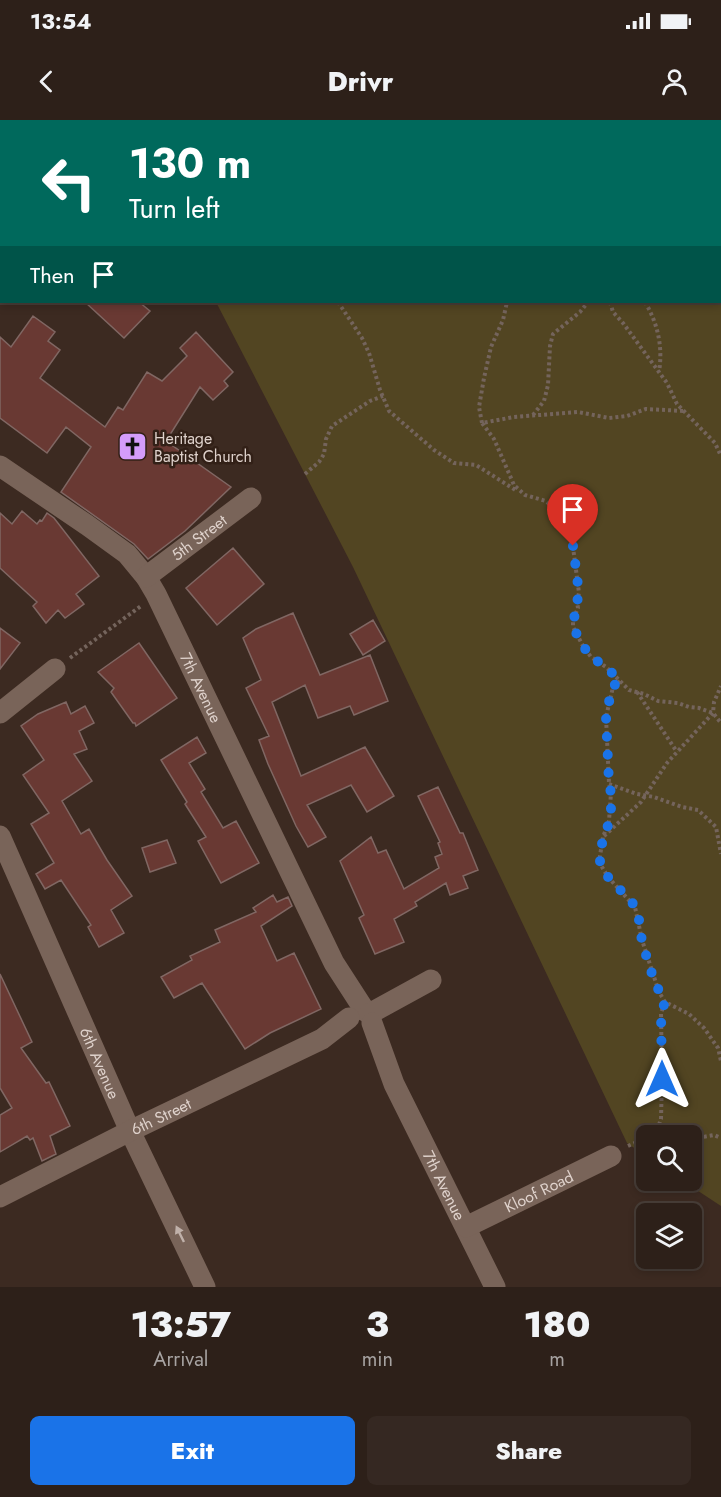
<!DOCTYPE html>
<html lang="en">
<head>
<meta charset="utf-8">
<style>
	:root { --surface:#2d2019; --page:#352822; --text:#f1f3f6; --muted:#a7a3a2; --line:#483e38; --accent:#1a73e8 }
	body { margin:0; font-family:Jost,sans-serif; background:var(--page); color:var(--text); height:100vh; display:flex; flex-direction:column; font-size:22px; white-space:nowrap }
	* { box-sizing:border-box; margin:0 }
	p { font-size:20px; color:var(--muted) }
	.icon { flex:none; width:33px; height:33px; fill:none; stroke:currentColor; stroke-width:2; stroke-linecap:round; stroke-linejoin:round }
	.map { position:relative; height:1167px; overflow:hidden }
	.side { display:flex; flex-direction:column; background:var(--surface); flex:1 }
	.side>* { flex:none }
	.top-card { position:absolute; left:0px; top:0px; width:722px; height:183px; box-shadow:0 3px 9px #0003,0 0 0 2px var(--line); background:#00695c; color:#fff; overflow:hidden }
	.controls { position:absolute; left:636px; top:1005px; display:grid; gap:12px }
	.controls a { display:grid; place-items:center; width:66px; height:66px; border-radius:9px; background:var(--surface); box-shadow:0 3px 9px #0003,0 0 0 2px var(--line); font-size:30px }
	.pin { position:absolute; display:grid; place-items:center; width:51px; height:51px; color:#fff; margin:-62px -26px; border-radius:50% 50% 50% 0; rotate:-45deg; box-shadow:0 0 6px #0007 }
	.pin .icon { rotate:45deg }
	.me { position:absolute; width:66px; margin:-33px; rotate:0deg; stroke-linejoin:round; filter:drop-shadow(0 0 4px #0008) }
	.turn { display:flex; align-items:center; gap:21px; height:126px; padding:0 30px; font-size:27px }
	.turn .icon { width:78px; height:78px; stroke-width:2.5 }
	.turn b { display:block; font-size:42px; line-height:51px }
	.then { display:flex; align-items:center; height:57px; padding:0 30px; background:#0003; gap:12px; font-size:22px }
	.eta { display:flex; justify-content:space-evenly; align-items:center; height:102px; text-align:center }
	.eta b { font-size:36px; font-weight:800; line-height:42px }
	.action { display:flex; gap:12px; margin-top:auto; padding:12px 30px }
	.action a { flex:1; height:69px; border-radius:9px; background:var(--accent); color:#fff; font-size:24px; font-weight:800; line-height:69px; text-align:center }
	.action a+a { background:var(--page); color:var(--text) }
	.status { display:flex; justify-content:space-between; align-items:center; height:42px; padding:0 30px; background:var(--surface); direction:ltr }
	.status svg { height:16px; fill:currentColor }
	header { display:flex; justify-content:space-between; align-items:center; height:78px; padding:0 30px; background:var(--surface); font-size:27px; font-weight:800 }
	.map>svg:first-child { display:block }
	.green { fill:#524522 }
	.building { fill:#693933; stroke:#806763; stroke-width:1.5 }
	.lines { fill:none; stroke-linecap:round; stroke-linejoin:round }
	.path { stroke:#74645c; stroke-width:4; stroke-dasharray:3 3; stroke-linecap:butt }
	.minor { stroke:#796459; stroke-width:21 }
	.oneway { fill:#c0b1aa }
	.route { stroke:#1a73e8; stroke-width:10; stroke-dasharray:0 18 }
	.labels { text-anchor:middle; stroke-width:5; stroke-linejoin:round; paint-order:stroke }
	.poi-label { font-size:16px; fill:#dfd2cc; stroke:#322017; text-anchor:start }
	.street-label { font-size:16px; fill:#dfd2cc; stroke:#322017 }
</style>
</head>
<body>
<div class="status"><b>13:54</b><svg viewBox="0 0 49 12"><path d="M0 12V9h3v3zM5 12V6h3v6zM10 12V3h3v9zM15 12V0h3v12zM26 1h20v11H26zM47 4h2v5h-2z"/></svg></div>
<header><svg class="icon" aria-label="back" viewBox="0 0 24 24"><path d="M15 5l-7 7 7 7"/></svg>Drivr<svg class="icon" aria-label="person" viewBox="0 0 24 24"><circle cx="12" cy="8" r="4"/><path d="M4 21q1-7 8-7t8 7"/></svg></header>
<div class="map">
<svg width="721" height="1167" viewBox="0 0 721 1167">
	<rect width="100%" height="100%" fill="#3c2a21"/>
	<path class="green" d="M 189,0 L 721,0 L 721,1086 L 683,1061 L 692,1060 L 692,1016 L 646,1016 L 646,1036 L 627,1023 L 353,447 L 216,182 L 720,182 L 720,2 L 190,2 Z"/>
	<path class="building" d="M 85,182 L 139,182 L 150,191 L 124,218 Z
		M 33,196 L 55,212 L 48,221 L 60,230 L 40,258 L 105,307 L 118,287 L 123,290 L 147,252 L 162,261 L 187,236 L 180,228 L 196,212 L 233,252 L 224,261 L 228,266 L 213,280 L 200,267 L 166,321 L 231,367 L 185,411 L 148,439 L 134,424 L 61,372 L 91,327 L 66,307 L 47,333 L 0,298 L 0,217 L 11,227 Z
		M 22,391 L 37,404 L 40,400 L 42,401 L 47,393 L 54,398 L 99,456 L 76,474 L 84,484 L 65,498 L 58,490 L 46,503 L 33,486 L 37,482 L 0,448 L 0,393 L 12,404 Z
		M 233,428 L 264,464 L 217,505 L 186,468 Z
		M 293,493 L 320,555 L 370,535 L 388,581 L 354,595 L 350,586 L 318,598 L 305,565 L 272,582 L 301,656 L 365,627 L 394,676 L 367,692 L 351,665 L 307,685 L 326,717 L 308,727 L 296,706 L 268,644 L 259,620 L 269,616 L 246,568 L 261,560 L 243,518 L 256,509 Z
		M 373,500 L 385,521 L 363,535 L 350,514 Z
		M 0,508 L 20,523 L 0,549 Z
		M 139,523 L 177,578 L 136,606 L 135,603 L 133,603 L 111,572 L 114,568 L 98,552 Z
		M 66,582 L 71,594 L 85,586 L 94,603 L 79,611 L 87,629 L 74,634 L 92,661 L 62,681 L 81,714 L 89,709 L 107,740 L 132,776 L 111,790 L 124,813 L 99,827 L 88,807 L 91,805 L 61,760 L 45,769 L 36,754 L 54,743 L 31,704 L 49,693 L 23,655 L 44,640 L 21,606 L 38,594 Z
		M 197,617 L 206,633 L 189,643 L 205,669 L 201,672 L 223,708 L 236,701 L 259,743 L 221,763 L 198,721 L 206,717 L 185,684 L 187,682 L 161,640 Z
		M 438,667 L 460,713 L 463,713 L 478,750 L 463,756 L 468,768 L 450,775 L 446,763 L 415,782 L 417,786 L 394,799 L 404,822 L 375,834 L 359,798 L 364,795 L 340,741 L 371,717 L 378,733 L 386,730 L 404,769 L 439,748 L 435,737 L 442,734 L 438,723 L 440,722 L 418,676 Z
		M 167,720 L 176,743 L 150,752 L 142,728 Z
		M 273,775 L 277,782 L 288,777 L 292,786 L 261,806 L 277,841 L 294,833 L 321,889 L 270,913 L 245,929 L 202,863 L 174,878 L 161,857 L 192,840 L 190,836 L 220,822 L 215,810 L 256,792 L 253,788 Z
		M 0,854 L 32,922 L 21,928 L 46,963 L 49,962 L 70,1006 L 50,1016 L 56,1034 L 42,1041 L 33,1018 L 30,1020 L 27,1016 L 0,1032 L 0,995 L 12,988 L 0,968 Z"/>
	<g class="lines">
		<path class="path" d="M 261,0 L 263,2
			M 434,0 L 434,2
			M 526,2 L 526,0
			M 720,84 L 721,84
			M 338,182 L 362,218 L 369,233 L 380,270 L 389,291 L 434,330 L 454,343 L 476,345 L 517,371
			M 610,182 L 613,192 L 623,203 L 667,263 L 677,284 L 715,323 L 721,336
			M 645,182 C 658,204 663,227 659,252
			M 683,291 L 646,289 L 627,296 L 609,298 L 578,292 L 514,297 L 482,303 L 494,319 L 514,365 L 525,375 L 546,381 L 570,404 L 579,473 L 577,482 L 578,488 L 573,500 L 573,507 L 583,526 L 591,537 L 606,547 L 629,570 L 644,574 L 658,581 L 678,583 L 689,587 L 699,588 L 713,593 L 721,603
			M 533,295 L 544,281 L 548,265 L 550,226 L 553,214 L 580,192 L 588,182
			M 482,303 L 479,287 L 484,258 L 491,227 L 503,200 L 507,182
			M 305,354 L 319,342 L 324,334 L 326,319 L 332,306 L 370,281 L 383,276
			M 70,538 L 141,486
			M 620,561 L 613,567 L 606,597 L 609,663 L 611,673 L 609,701 L 603,717 L 599,742 L 608,757 L 635,787 L 642,820 L 659,872 L 665,882 L 689,894 L 704,908 L 718,928 L 721,941
			M 637,572 L 677,632
			M 609,664 L 637,674 L 654,677 L 682,687 L 698,690 L 716,707 L 721,734
			M 604,716 L 641,682 L 667,643 L 713,593 L 714,582 L 721,566
			M 655,1016 L 661,999 L 662,959 L 661,893 L 665,882
			M 692,1019 L 714,1015 L 721,1018
			M 628,1026 L 646,1018"/>
		<g class="minor">
			<path d="M 0,15 L 2,16"/>
			<path id="s1" d="M 0,346 L 87,405 L 127,434 L 146,457 L 156,474 L 334,843 L 365,891"/>
			<path id="s2" d="M 146,457 L 251,378"/>
			<path d="M 0,593 L 55,549"/>
			<path id="s3" d="M 0,716 L 130,1011 L 205,1167"/>
			<path d="M 369,894 L 431,860"/>
			<path id="s4" d="M 372,903 L 394,964 L 495,1167"/>
			<path id="s5" d="M 0,1077 L 130,1011 L 322,919 L 349,898"/>
			<path id="s6" d="M 466,1107 L 611,1036"/>
		</g>
	</g>
	<defs><path id="oneway-solid" d="M-6-.8H1V-3.2L6.5 0L1 3.2V.8H-6Z" transform="scale(1.5)"/></defs>
	<use class="oneway" href="#oneway-solid" transform="translate(180 1114) rotate(-116)"/>
	<g class="lines">
		<path class="route" d="M 573,426 L 579,473 L 577,482 L 578,488 L 573,500 L 573,507 L 583,526 L 591,537 L 606,547 L 620,561 L 612,567 L 606,597 L 609,663 C 612,675 612,689 609,700 C 607,714 598,727 600,741 C 602,758 630,775 636,789 C 640,799 640,810 642,821 C 648,842 654,864 665,882 L 661,893 L 662,959"/>
	</g>
	<defs>
		<symbol id="church-square" viewBox="-11 -11 22 22"><rect x="-9" y="-9" width="18" height="18" rx="4" fill="#d49cfb" stroke="#322017"/><path d="M-1.2-6h2.4v3.5h3.3v2.4h-3.3V6h-2.4V-.1h-3.3v-2.4h3.3Z" fill="#111"/></symbol>
	</defs>
	<g fill-rule="evenodd">
		<use href="#church-square" x="116" y="310" width="33" height="33"/>
	</g>
	<g class="labels">
		<g class="poi-label">
			<text x="154" y="324">Heritage<tspan x="154" dy="18">Baptist Church</tspan></text>
		</g>
		<g class="street-label">
			<text dy="6" stroke="none"><textPath href="#s2" startOffset="66">5th Street</textPath></text>
			<text dy="6" stroke="none"><textPath href="#s1" startOffset="308">7th Avenue</textPath></text>
			<text dy="6" stroke="none"><textPath href="#s3" startOffset="248">6th Avenue</textPath></text>
			<text dy="6" stroke="none"><textPath href="#s5" startOffset="180">6th Street</textPath></text>
			<text dy="6" stroke="none"><textPath href="#s4" startOffset="178">7th Avenue</textPath></text>
			<text dy="6" stroke="none"><textPath href="#s6" startOffset="81">Kloof Road</textPath></text>
		</g>
	</g>
</svg>
<div class="controls">
<a><svg class="icon" aria-label="search" viewBox="0 0 24 24"><circle cx="10" cy="10" r="6"/><path d="M15 15l6 6"/></svg></a>
<a><svg class="icon" aria-label="layers" viewBox="0 0 24 24"><path d="M12 4l9 5-9 5-9-5zM3 14l9 5 9-5"/></svg></a>
</div>
<div class="pin" style="left:573px;top:426px;background:#d93025"><svg class="icon" aria-label="arrive" viewBox="0 0 24 24"><path d="M6 21V4h12l-3 4 3 4H6"/></svg></div>
<svg class="me" style="left:662px;top:959px" viewBox="-20 -20 40 40"><path d="M0-17L14 15 0 8-14 15z" fill="#1a73e8" stroke="#fff" stroke-width="4"/></svg>
<div class="top-card">
<div class="turn"><svg class="icon" aria-label="left" viewBox="0 0 24 24"><path d="M17 20v-9H6M10 6l-5 5 5 5"/></svg><div><b>130 m</b>Turn left</div></div>
<div class="then">Then<svg class="icon" aria-label="arrive" viewBox="0 0 24 24"><path d="M6 21V4h12l-3 4 3 4H6"/></svg></div>
</div>
</div>
<section class="side">
<div class="eta">
<div><b>13:57</b><p>Arrival</p></div>
<div><b>3</b><p>min</p></div>
<div><b>180</b><p>m</p></div>
</div>
<div class="action"><a>Exit</a><a>Share</a></div>
</section>
</body>
</html>
